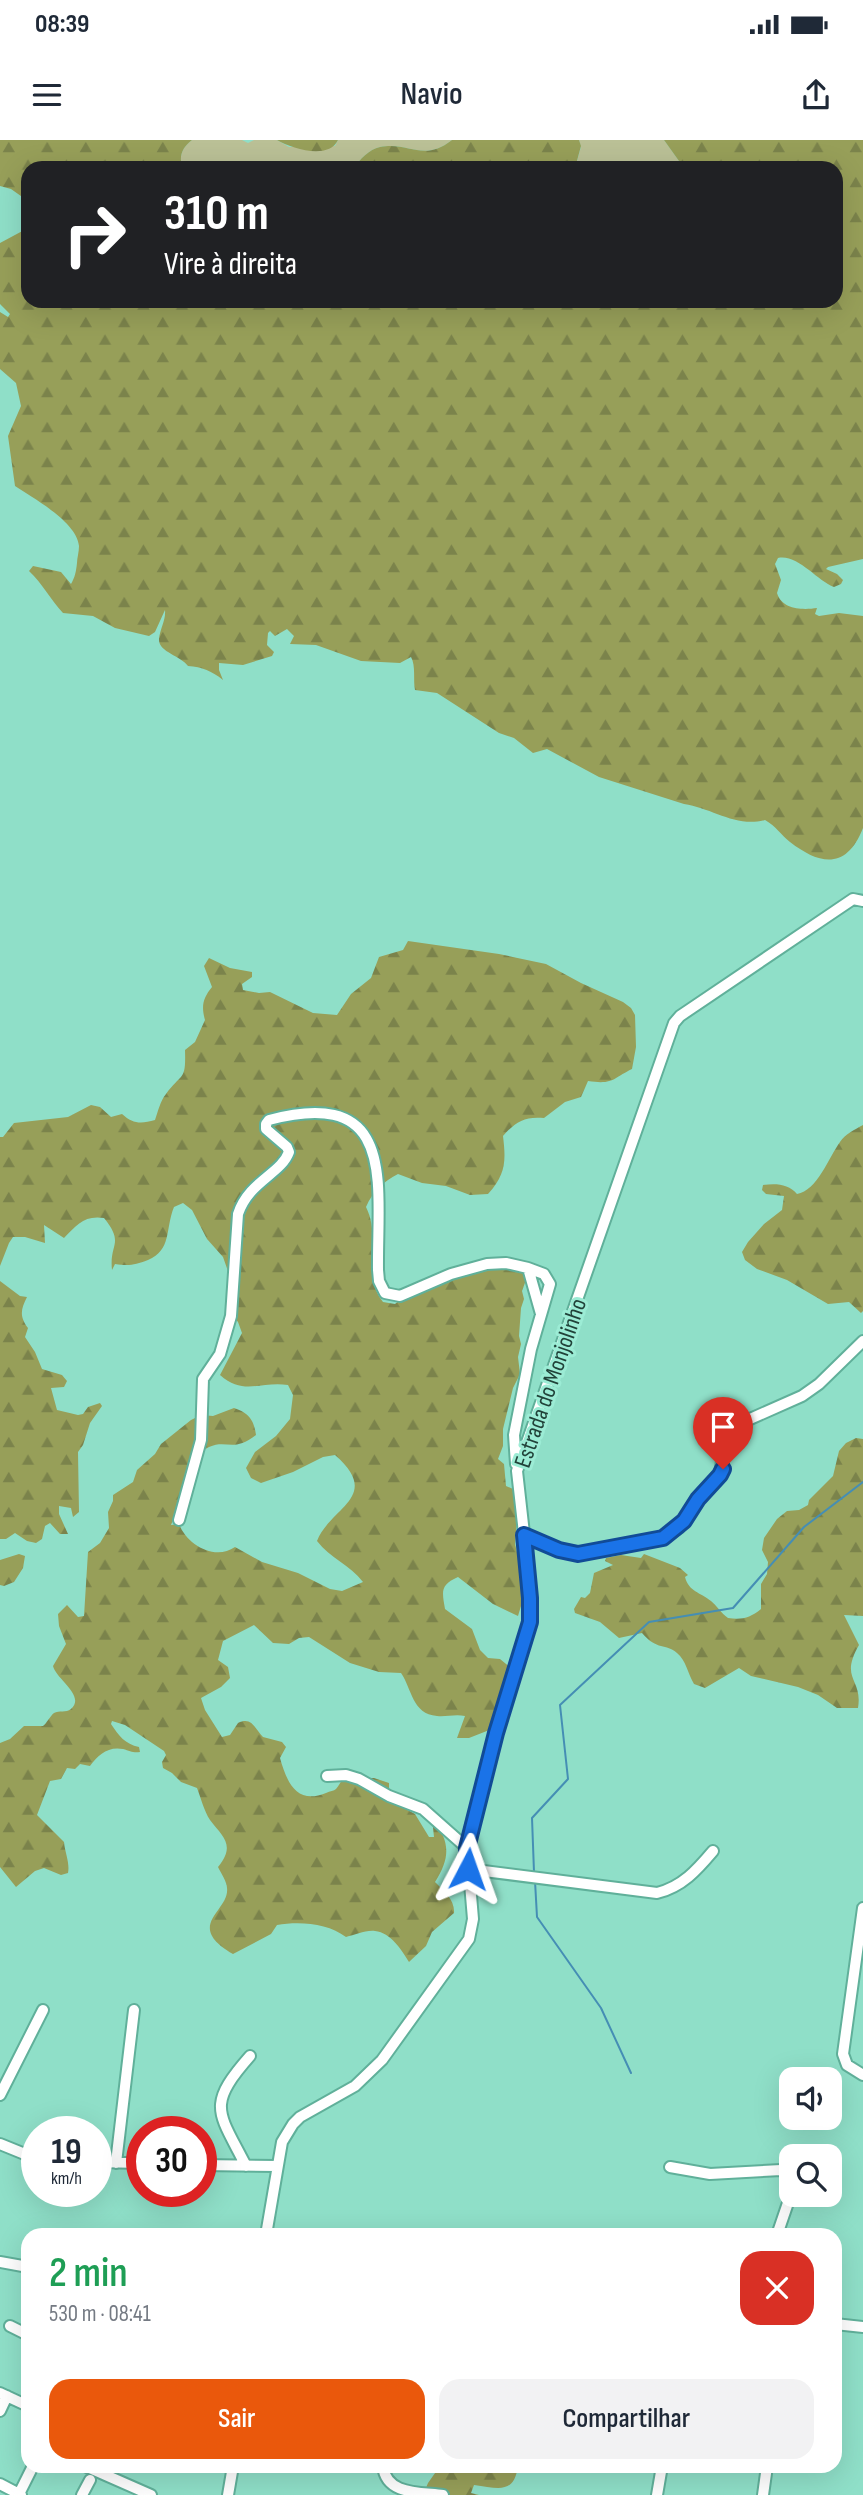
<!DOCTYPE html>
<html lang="pt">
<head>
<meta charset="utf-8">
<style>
	:root { --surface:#fff; --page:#f2f2f3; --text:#1f2937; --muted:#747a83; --accent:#ea580c }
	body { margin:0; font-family:"Sofia Sans Condensed",sans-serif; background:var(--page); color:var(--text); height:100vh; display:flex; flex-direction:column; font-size:26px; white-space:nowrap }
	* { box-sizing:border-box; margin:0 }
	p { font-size:23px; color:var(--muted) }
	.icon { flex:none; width:38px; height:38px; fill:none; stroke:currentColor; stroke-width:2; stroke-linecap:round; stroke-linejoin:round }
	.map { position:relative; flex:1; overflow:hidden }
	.panel { position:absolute; left:21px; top:2088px; width:821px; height:245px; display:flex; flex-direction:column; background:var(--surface); border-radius:21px; box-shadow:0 7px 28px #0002 }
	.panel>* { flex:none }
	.banner { position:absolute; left:21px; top:21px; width:822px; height:147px; border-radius:21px; box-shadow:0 7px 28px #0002; background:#202124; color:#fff; overflow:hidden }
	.fabs { position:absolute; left:779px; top:1927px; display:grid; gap:14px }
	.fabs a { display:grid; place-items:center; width:63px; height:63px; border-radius:14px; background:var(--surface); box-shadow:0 7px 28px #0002; font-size:35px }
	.speed { position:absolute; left:21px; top:1976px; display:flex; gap:14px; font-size:35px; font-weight:700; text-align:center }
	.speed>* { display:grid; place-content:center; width:91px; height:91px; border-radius:50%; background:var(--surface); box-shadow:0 7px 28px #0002; line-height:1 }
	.speed small { font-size:18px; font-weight:400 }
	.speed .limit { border:10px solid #d22; background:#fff; color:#111 }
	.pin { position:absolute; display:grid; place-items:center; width:60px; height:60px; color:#fff; margin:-72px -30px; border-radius:50% 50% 50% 0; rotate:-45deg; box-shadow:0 0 7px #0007 }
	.pin .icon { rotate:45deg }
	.me { position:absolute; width:77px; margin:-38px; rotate:4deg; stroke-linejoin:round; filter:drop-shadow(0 0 5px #0008) }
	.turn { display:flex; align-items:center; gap:24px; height:147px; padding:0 28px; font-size:32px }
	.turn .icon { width:91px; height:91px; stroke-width:2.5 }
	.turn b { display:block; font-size:49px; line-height:60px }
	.round { display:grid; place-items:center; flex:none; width:74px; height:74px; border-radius:21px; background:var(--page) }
	.summary { display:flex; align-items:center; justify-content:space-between; height:119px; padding:0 28px }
	h1 { font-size:42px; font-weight:600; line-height:52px; color:#1e9e55 }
	.button { display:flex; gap:14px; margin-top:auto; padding:14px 28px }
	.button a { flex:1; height:80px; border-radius:21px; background:var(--accent); color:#fff; font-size:28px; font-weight:600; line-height:80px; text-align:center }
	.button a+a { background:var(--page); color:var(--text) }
	.status { display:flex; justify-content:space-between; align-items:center; height:49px; padding:0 35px; background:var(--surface); direction:ltr }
	.status svg { height:19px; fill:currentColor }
	header { display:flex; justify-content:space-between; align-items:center; height:91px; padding:0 28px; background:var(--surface); font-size:32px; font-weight:600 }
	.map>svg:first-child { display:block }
	.grass { fill:#bac096 }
	.forest { fill:url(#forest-firs) }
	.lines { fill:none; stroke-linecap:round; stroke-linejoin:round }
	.stream { stroke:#458eb4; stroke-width:2 }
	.minor-casing { stroke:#60b09a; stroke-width:14 }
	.minor { stroke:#fff; stroke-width:10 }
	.route-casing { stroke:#114b97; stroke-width:18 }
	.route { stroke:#1a73e8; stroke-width:12 }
	.labels { text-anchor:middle; stroke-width:6; stroke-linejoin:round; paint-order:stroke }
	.street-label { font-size:24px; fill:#214239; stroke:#9cecd5 }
</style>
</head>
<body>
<div class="status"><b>08:39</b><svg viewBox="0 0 49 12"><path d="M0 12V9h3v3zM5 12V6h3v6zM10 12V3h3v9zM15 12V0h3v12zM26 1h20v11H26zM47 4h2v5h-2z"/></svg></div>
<header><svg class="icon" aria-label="menu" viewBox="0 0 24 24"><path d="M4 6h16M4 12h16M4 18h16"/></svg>Navio<svg class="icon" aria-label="share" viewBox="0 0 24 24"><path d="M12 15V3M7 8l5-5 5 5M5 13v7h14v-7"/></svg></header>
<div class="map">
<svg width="863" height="2355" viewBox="0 0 863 2355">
	<defs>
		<pattern id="forest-firs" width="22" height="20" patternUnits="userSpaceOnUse" patternTransform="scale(1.75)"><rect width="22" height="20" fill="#979f59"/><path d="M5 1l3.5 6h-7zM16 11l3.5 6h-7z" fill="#7b834b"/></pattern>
	</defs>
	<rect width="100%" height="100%" fill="#8fdfc8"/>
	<path class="grass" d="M 192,0 L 242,0 L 248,3 L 254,0 L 277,0 L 289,7 L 335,6 L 338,0 L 452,0 C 423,23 409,1 380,7 C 369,9 360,20 353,28 L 182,28 C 179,15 182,8 192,0 Z
		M 579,0 L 664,0 L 684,28 L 575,28 L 581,7 Z"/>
	<path class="forest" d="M 0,0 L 192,0 C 182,8 179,15 182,28 L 28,28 L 28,61 L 11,49 L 0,46 Z
		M 277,0 L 338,0 C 329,20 292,9 277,0 Z
		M 452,0 L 579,0 L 581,6 L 575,28 L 353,28 C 360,20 369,9 380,7 C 409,1 423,23 452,0 Z
		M 664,0 L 863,0 L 863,419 L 828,427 L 826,429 L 837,434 L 843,440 L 841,444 L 834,447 C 817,441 798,414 778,418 L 775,424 L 781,440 L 777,453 C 782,470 803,470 817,468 L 815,474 L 819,476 L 839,473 L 863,476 L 863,688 C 847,729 821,726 790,702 C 781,695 776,686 765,680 C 736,688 712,668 684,664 L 599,637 L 547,609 L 533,613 L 514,598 L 499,593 L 437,553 L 415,550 C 413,540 416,526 411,517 L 400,523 L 361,521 L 316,505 L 290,504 L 294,496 L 287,489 L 275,496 L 270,491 L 268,493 L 267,505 L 274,512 L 272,516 L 243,525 L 219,523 L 219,530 L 223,540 C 212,531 202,527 188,526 C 181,516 158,512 159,499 C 160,489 166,480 165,470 L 155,492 L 149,496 L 115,488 L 93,476 L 63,473 C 51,460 42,443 29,431 L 33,426 L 61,432 L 71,444 C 75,437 76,432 77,423 C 77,418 79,412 79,406 C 77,382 33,358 15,346 L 8,296 L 21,266 L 16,243 L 0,229 L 0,172 L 8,177 L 10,174 L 0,164 L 0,103 L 28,88 L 28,161 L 836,161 L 836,28 L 684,28 Z
		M 408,801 L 499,814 L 546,824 L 581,843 L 623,862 L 631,868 L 635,875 L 636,907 L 632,929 C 613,938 614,945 588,941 L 581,957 L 565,962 L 544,978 C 525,976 515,982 503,996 C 506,1021 506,1034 488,1054 L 470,1055 L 446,1046 L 422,1043 L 398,1034 C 383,1042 373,1051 366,1067 C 382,1099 361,1135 383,1162 L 395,1164 L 405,1156 C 439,1143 488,1116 523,1132 L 526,1140 L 522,1151 L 524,1159 L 521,1168 L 519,1196 L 521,1204 L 518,1217 L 520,1234 L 513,1248 L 503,1289 L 503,1306 L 498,1319 L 504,1324 L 506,1346 L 513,1349 L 518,1368 L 515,1404 L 523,1437 L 524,1456 L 518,1476 L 493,1464 L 458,1437 C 440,1445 442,1451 445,1469 L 472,1489 L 480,1510 L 488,1518 L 500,1519 L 517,1533 C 502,1552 499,1563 497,1587 L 469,1598 L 457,1598 L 465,1576 C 455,1574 446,1577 437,1576 C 412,1574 412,1549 401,1533 L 379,1532 L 350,1523 L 309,1497 L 299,1498 L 289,1504 L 273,1503 L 254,1485 L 223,1501 L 218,1520 L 228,1527 L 230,1538 L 221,1547 L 201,1558 L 205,1570 L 222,1597 L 230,1595 L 238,1583 C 252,1576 255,1589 263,1597 L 282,1602 L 286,1607 L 280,1618 C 287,1643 297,1665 326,1653 C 330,1651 334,1651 336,1649 C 339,1646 340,1642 343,1639 L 374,1638 L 389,1643 L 389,1660 L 415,1674 L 429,1697 L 434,1697 L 432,1678 C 450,1701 451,1717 435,1742 C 444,1751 455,1760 454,1773 L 432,1792 L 426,1806 L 409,1822 C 401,1809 391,1793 375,1791 C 365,1790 355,1795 346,1797 C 328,1783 299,1781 277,1785 L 271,1794 L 233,1814 C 183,1785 230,1771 227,1748 C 227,1742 221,1733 218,1727 C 236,1705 223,1697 210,1680 C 204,1671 201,1658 197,1648 L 181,1642 L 172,1633 L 163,1628 L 162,1622 L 166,1615 L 164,1611 L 125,1585 L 112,1581 L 111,1584 C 119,1596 125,1604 139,1607 L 140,1612 C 133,1613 130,1611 123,1609 C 108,1606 98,1615 90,1626 L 80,1624 L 75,1629 L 67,1628 L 61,1639 L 50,1641 L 37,1675 L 64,1702 C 65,1713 70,1723 68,1733 L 61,1735 L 44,1728 L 35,1731 L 16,1747 L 0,1727 L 0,1603 L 10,1599 L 24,1586 L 43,1586 C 47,1583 50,1576 54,1573 C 59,1570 66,1573 71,1569 C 86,1556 56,1539 53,1526 L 66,1504 L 59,1486 L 58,1474 L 67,1465 L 78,1477 L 84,1476 L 88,1412 L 100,1403 L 109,1388 L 108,1372 L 113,1361 L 113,1355 L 133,1342 L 137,1330 L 155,1314 L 161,1304 L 191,1280 L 201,1275 L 213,1276 L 234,1268 C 249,1273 254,1280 256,1295 C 233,1313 227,1299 209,1307 C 181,1320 183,1361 171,1385 L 179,1384 C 187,1405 215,1421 235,1407 L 262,1422 L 298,1433 L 330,1449 L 342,1451 L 363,1442 C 350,1425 330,1418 317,1401 C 330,1367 383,1357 335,1315 L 323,1317 L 293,1332 L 261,1343 L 251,1338 L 246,1328 L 255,1312 L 276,1296 L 290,1279 L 293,1255 L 288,1245 C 260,1241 244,1256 220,1235 L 242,1193 L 238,1182 L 230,1172 L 229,1134 L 223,1117 L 207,1099 L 192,1070 L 183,1063 L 174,1067 C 165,1089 172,1110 148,1120 C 135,1125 129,1126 115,1124 L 112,1130 C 109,1103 125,1104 104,1078 C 84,1075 77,1085 64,1098 L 44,1085 L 45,1103 L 25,1097 L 13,1097 L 9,1103 L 0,1126 L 0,997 L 3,997 L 14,983 L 68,977 L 91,965 L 100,967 L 111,977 L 122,974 C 133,984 141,984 155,980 C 158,972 160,961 166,954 C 182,932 186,942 185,910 L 195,902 L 205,880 C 201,866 203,858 212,847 L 204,826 L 209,818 L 230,828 L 252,832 L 252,837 L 242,844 L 243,850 L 259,853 L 270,852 L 313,873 L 337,875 L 351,854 L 371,838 L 379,817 L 403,810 Z
		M 863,985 L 863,1171 L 861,1173 L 849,1162 L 828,1164 L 787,1140 L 757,1129 L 745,1120 L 742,1112 L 748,1102 L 764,1084 L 782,1070 L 784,1056 L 766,1054 L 762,1050 L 763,1045 C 776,1043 789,1044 797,1054 C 817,1051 829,1017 840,1002 C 845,994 854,990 863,985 Z
		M 0,1141 L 20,1156 L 27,1157 C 21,1169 19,1176 28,1188 L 25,1197 L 35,1212 L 42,1229 L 62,1235 L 67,1241 L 64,1247 L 51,1248 L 57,1270 L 78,1275 L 83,1274 L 88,1267 L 100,1263 L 102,1266 L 90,1283 L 83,1305 L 78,1312 L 79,1372 L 73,1377 L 71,1368 L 59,1366 L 59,1374 L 68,1394 L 60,1394 L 50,1383 L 45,1386 L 42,1399 L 36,1403 L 27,1401 L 15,1393 L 6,1399 L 0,1399 Z
		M 856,1298 L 863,1299 L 863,1476 L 844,1475 L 859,1505 C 839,1540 863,1538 858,1568 L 837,1568 L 818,1555 L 798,1547 L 751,1536 L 739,1528 L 705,1548 L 694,1544 C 688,1534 686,1520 677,1513 C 666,1503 657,1511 642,1493 L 619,1498 L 600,1482 L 575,1473 L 574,1469 L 581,1457 L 585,1458 L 590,1453 L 594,1433 L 613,1425 L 605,1421 L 606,1418 L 621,1415 L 641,1418 L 644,1414 L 680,1428 L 688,1435 L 685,1437 C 689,1452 700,1452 711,1461 C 717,1466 721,1473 728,1478 C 742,1480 750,1478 761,1469 L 761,1444 L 767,1434 L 768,1422 L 762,1410 L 764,1398 L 777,1379 L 787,1371 L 799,1370 L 808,1365 L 809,1360 L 833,1336 L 839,1311 L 846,1303 Z
		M 19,1414 L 25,1416 L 23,1428 L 14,1442 L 4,1446 L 0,1445 L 0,1420 Z
		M 440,2326 L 518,2326 C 514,2355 498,2348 474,2345 L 471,2353 L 479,2355 L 423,2355 L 428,2343 Z"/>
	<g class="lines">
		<path class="stream" d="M 534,1732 L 532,1678 L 568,1639 L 560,1565 L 649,1482 L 733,1468 L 804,1387 L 863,1342
			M 535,1741 L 537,1777 L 601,1868 L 631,1933"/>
		<defs>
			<path id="minor" d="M 516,1324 L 514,1295 L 531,1209 L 550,1144 L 544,1134 L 528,1128
				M 179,1380 L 201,1300 L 203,1239 L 220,1214 L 231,1176 L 238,1074 C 249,1041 281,1034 289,1012 L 287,1007 L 266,989 L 266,984 L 269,980 C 398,946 377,1043 378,1130 L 379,1141 L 385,1153 L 400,1156 L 451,1134 L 487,1124 L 506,1123 L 528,1128 L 541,1174
				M 524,1395 L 559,1410 L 578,1414 L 663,1398 L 679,1388 L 698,1359 L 720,1335 L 725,1299 L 730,1291 L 741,1283 L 802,1256 L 819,1244 L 863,1201
				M 327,1636 L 346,1635 L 359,1639 L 389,1656 L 423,1669 L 467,1708
				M 468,1729 L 657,1753 C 682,1747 697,1730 713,1711
				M 863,1768 L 843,1914 L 847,1925 L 863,1935
				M 0,1955 L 43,1870
				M 0,2004 L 37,2019
				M 96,2022 L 142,2023
				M 116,2023 L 134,1870
				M 201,2025 L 277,2026
				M 246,2026 C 218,1971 206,1966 250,1916
				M 670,2027 L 710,2034 L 781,2030 L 791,2032
				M 266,2095 L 282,2002 L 293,1984 L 300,1977 L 355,1946 L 382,1920 L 469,1799 L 473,1779 L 467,1708 L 496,1593 L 530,1482 L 529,1438 L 517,1331 L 674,883 L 680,876 L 853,759 L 863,761
				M 777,2095 L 791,2054
				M 0,2122 L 28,2127
				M 835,2184 L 863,2187
				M 10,2186 L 28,2195
				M 0,2253 L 28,2266
				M 0,2271 L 7,2256
				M 85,2326 L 151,2355
				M 383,2326 C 386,2355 419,2352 443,2355
				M 0,2344 L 21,2355
				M 19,2354 L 33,2326
				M 82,2355 L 90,2340
				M 228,2355 L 233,2326
				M 657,2355 L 662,2326
				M 763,2355 L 767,2326"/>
		</defs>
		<use href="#minor" class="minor-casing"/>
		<use href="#minor" class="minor"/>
	</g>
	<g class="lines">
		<defs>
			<path id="route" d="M 468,1729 L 467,1708 L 496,1593 L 530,1482 L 530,1458 L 524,1395 L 559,1410 L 578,1414 L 663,1398 L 684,1381 L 698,1359 L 720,1335 L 723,1329"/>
		</defs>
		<use href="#route" class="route-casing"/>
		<use href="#route" class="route"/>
	</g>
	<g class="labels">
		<g class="street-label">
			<text transform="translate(550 1243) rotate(-71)" y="8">Estrada do Monjolinho</text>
		</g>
	</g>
</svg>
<div class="fabs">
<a><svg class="icon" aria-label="sound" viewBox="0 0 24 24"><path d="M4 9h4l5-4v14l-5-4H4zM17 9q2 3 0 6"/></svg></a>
<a><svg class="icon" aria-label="search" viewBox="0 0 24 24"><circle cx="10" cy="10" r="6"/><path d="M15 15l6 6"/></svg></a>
</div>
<div class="speed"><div>19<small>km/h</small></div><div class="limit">30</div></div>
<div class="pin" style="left:723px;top:1329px;background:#d93025"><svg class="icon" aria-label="arrive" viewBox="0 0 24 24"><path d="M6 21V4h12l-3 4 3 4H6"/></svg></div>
<svg class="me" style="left:468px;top:1729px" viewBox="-20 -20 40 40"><path d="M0-17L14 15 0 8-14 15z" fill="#1a73e8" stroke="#fff" stroke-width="4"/></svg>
<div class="banner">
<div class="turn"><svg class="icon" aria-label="right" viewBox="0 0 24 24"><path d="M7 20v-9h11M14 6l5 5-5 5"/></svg><div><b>310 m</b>Vire à direita</div></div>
</div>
<section class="panel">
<div class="summary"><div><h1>2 min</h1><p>530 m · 08:41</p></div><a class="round" style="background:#d93025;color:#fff"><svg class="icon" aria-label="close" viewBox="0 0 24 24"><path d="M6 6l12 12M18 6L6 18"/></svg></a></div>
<div class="button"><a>Sair</a><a>Compartilhar</a></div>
</section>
</div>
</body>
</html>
